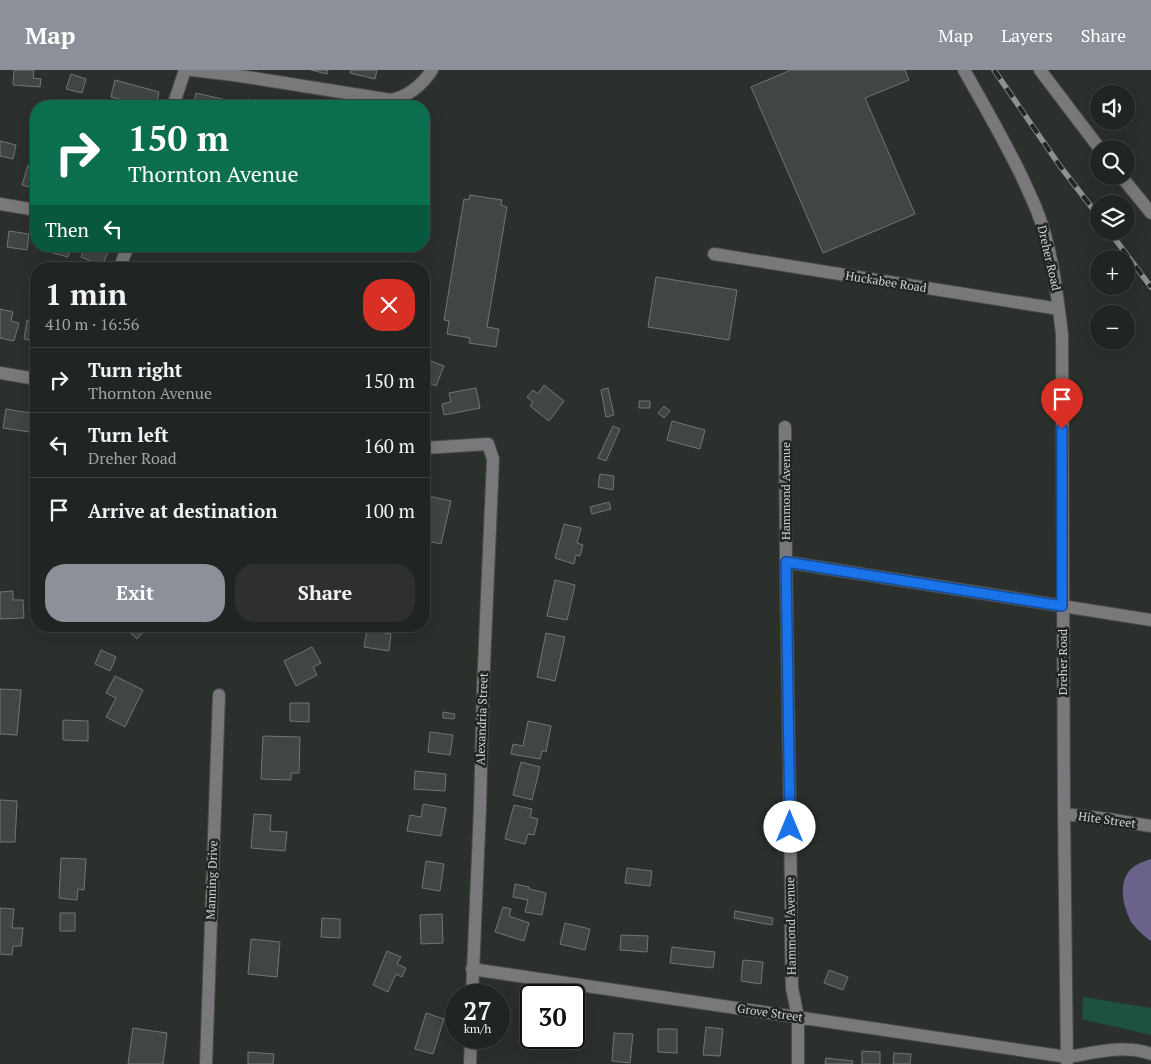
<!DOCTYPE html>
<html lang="en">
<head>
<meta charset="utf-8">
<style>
	:root { --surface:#202422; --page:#2d302f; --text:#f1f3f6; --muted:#a2a4a5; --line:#3d4140; --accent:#8c9099 }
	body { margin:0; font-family:"PT Serif",serif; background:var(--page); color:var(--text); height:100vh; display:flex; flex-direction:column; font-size:19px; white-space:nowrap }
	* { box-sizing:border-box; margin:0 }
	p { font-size:16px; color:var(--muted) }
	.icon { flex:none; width:28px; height:28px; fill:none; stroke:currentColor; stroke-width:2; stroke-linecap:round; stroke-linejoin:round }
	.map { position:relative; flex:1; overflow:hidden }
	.sheet { position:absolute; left:30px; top:192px; width:400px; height:370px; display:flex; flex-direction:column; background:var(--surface); border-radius:20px; box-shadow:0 5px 20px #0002,0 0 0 1px var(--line) }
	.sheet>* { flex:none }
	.guide { position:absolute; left:30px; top:30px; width:400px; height:152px; border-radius:20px; box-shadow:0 5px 20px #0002,0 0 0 1px var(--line); background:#0b6e4f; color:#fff; overflow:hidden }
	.fabs { position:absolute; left:1090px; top:15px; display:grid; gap:10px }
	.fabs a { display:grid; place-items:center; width:45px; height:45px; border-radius:50%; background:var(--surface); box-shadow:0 5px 20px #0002,0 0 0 1px var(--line); font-size:25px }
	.speed { position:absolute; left:445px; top:914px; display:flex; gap:10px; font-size:25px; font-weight:700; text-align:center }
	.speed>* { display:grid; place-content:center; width:65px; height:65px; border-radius:50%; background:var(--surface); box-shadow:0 5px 20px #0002,0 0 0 1px var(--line); line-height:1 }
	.speed small { font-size:12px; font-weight:400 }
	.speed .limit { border:2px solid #111; border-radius:8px; background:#fff; color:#111 }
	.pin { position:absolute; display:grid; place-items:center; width:42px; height:42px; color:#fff; margin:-51px -21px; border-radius:50% 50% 50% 0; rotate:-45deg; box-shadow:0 0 5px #0007 }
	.pin .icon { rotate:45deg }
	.me { position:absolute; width:55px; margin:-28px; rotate:0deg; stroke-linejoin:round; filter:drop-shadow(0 0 4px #0008) }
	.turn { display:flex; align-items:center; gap:18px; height:105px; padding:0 15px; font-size:22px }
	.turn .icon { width:65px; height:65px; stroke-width:2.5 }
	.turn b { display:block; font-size:35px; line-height:42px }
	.then { display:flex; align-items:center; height:48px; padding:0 15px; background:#0003; gap:10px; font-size:19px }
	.round { display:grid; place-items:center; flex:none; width:52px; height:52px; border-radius:20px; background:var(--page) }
	.overview { display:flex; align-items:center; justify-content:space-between; height:85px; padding:0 15px }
	h1 { font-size:30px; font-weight:700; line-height:38px }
	.primary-button { display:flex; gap:10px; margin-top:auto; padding:10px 15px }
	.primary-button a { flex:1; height:58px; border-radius:20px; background:var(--accent); color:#fff; font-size:20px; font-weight:700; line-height:58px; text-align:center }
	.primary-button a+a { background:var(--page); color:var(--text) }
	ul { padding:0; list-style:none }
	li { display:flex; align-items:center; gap:15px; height:65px; padding:0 15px; border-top:1px solid var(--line) }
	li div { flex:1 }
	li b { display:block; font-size:19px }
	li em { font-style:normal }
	header { display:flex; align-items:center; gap:30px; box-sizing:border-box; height:70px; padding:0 25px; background:var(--accent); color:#fff }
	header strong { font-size:24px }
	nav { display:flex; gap:28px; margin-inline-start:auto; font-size:18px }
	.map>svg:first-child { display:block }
	.green { fill:#1f523e }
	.water { fill:#6b628c }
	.building { fill:#414644; stroke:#717674 }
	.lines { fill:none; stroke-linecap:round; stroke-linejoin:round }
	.minor-casing { stroke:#494d4a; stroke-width:14 }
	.minor { stroke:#79787b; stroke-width:12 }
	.rail-casing { stroke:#8e928f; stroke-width:5.5 }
	.rail { stroke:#212624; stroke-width:4; stroke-dasharray:11; stroke-linecap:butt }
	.route-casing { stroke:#114b97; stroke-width:12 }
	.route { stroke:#1a73e8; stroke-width:9 }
	.labels { text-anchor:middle; stroke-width:5; stroke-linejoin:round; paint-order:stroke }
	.street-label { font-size:12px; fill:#cfd2d0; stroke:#212624 }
</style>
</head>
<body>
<header>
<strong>Map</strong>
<nav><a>Map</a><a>Layers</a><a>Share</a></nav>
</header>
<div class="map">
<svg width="1151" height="994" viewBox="0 0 1151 994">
	<rect width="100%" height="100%" fill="#2b302d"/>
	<path class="green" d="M 1083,927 L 1151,938 L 1151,965 L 1082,949 Z"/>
	<path class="water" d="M 1151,789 L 1151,871 C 1144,866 1136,859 1131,852 C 1128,846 1126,840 1124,833 C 1120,809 1126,796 1151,789 Z"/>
	<path class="building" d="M 14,0 L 34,0 L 33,8 L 41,9 L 40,17 L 13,15 Z
		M 311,0 L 328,0 L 327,4 Z
		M 351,0 L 377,0 L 375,9 L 350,3 Z
		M 791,0 L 905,0 L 909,10 L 865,28 L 915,144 L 823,183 L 751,17 Z
		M 71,4 L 86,9 L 82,23 L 66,19 Z
		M 115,10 L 159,22 L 156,36 L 148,36 L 111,27 Z
		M 196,23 L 231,31 L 230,36 L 193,36 Z
		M 248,29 L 263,33 L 262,36 L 246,36 Z
		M 0,71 L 16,75 L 13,89 L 0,86 Z
		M 28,95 L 36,98 L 36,119 L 22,115 Z
		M 470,125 L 502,130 L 501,135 L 507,137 L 487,257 L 499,259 L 496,277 L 469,273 L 470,268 L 447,264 L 449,251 L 444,250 L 464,129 L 469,130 Z
		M 9,161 L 29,164 L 27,180 L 7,177 Z
		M 47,176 L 72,176 L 68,187 L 46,181 Z
		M 86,176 L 101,176 L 109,180 L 102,196 L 81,187 Z
		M 656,207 L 737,220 L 729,270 L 648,257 Z
		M 0,239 L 13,242 L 11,251 L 19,253 L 14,271 L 0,268 Z
		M 27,250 L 36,252 L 36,275 L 32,274 L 33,271 L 24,269 Z
		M 426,289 L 444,296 L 436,316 L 424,311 L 424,294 Z
		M 544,315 L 564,331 L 549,351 L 530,336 L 533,332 L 527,327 L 533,320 L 538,324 Z
		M 476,318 L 480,338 L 444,345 L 442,334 L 451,332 L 449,323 Z
		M 608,318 L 614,345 L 606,347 L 601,320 Z
		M 639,331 L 650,331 L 650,338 L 639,338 Z
		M 664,336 L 670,341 L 664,348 L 658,343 Z
		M 6,339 L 36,344 L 36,363 L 3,358 Z
		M 672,351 L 705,360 L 700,379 L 667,370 Z
		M 613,356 L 620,359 L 606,391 L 598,388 Z
		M 600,404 L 614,406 L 613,420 L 598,417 Z
		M 424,425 L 451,431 L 441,474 L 424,470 L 424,462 L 427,447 L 424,446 Z
		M 609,432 L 611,439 L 592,444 L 590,437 Z
		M 564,454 L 581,458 L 577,473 L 583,475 L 580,486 L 576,485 L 574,494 L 555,488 Z
		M 555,510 L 575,515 L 567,550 L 547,546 Z
		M 13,521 L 13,530 L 23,530 L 24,548 L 0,549 L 0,522 Z
		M 123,556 L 149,556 L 137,569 Z
		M 367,560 L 391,564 L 389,581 L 364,577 Z
		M 546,563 L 565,567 L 555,611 L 537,607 Z
		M 312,577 L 321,593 L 313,597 L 317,605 L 296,616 L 284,591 Z
		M 101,580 L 116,587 L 110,601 L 95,594 Z
		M 115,606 L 143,620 L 125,657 L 106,647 L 116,628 L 106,623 Z
		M 0,619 L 21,620 L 17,665 L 0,664 Z
		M 290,633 L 309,633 L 309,652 L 290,651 Z
		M 443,642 L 455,644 L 454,649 L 443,648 Z
		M 63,650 L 88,651 L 88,671 L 63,670 Z
		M 528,651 L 551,656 L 546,682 L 542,681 L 540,689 L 511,684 L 513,674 L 523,676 Z
		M 430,662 L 453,665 L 450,685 L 428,682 Z
		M 263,666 L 300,667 L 299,703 L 291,703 L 291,710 L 261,709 Z
		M 521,692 L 540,697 L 532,730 L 513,725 Z
		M 415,701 L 446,704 L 445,721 L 414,719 Z
		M 0,730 L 17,731 L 15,772 L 0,772 Z
		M 423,734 L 446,738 L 441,766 L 407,761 L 410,745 L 421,747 Z
		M 514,735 L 532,739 L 530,747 L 538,749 L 534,765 L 528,764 L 525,774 L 505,769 Z
		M 254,744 L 271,745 L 270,761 L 287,762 L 285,781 L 251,778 Z
		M 61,788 L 86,789 L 84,820 L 78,819 L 77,830 L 59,828 Z
		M 426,791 L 444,794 L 440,821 L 422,818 Z
		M 627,798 L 652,801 L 650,816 L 625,813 Z
		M 515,814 L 529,817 L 529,819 L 546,823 L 542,845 L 525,842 L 528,830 L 513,827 Z
		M 503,837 L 511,839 L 509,846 L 529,853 L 524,871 L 495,862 Z
		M 0,838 L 14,839 L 12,858 L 23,858 L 21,876 L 13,876 L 12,885 L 0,884 Z
		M 735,841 L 773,848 L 772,855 L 734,848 Z
		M 60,843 L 75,843 L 75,861 L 60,861 Z
		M 442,844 L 443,873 L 421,874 L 420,845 Z
		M 322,848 L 340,849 L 340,868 L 321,867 Z
		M 565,853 L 590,859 L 585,880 L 560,874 Z
		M 621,865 L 648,866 L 647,882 L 620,880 Z
		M 251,869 L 280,872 L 277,907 L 248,904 Z
		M 672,877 L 715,882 L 713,898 L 670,893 Z
		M 387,881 L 401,887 L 397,894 L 406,898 L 402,907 L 396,904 L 388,922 L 373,915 Z
		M 743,890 L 763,892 L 761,914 L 741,911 Z
		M 829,900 L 848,907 L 843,920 L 824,913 Z
		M 426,943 L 444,949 L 433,984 L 415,979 Z
		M 574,951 L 578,951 L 576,966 L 574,966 Z
		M 706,957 L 723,959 L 720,986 L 703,985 Z
		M 133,958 L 167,963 L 163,994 L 128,994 Z
		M 658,959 L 677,959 L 677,983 L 658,982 Z
		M 614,963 L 633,964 L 630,993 L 612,991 Z
		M 549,968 L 568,968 L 567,978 L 548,975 Z
		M 862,981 L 880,982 L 880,994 L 862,994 Z
		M 248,982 L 274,984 L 273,994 L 248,994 Z
		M 894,983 L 911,984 L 910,994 L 893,994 Z
		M 826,988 L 853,991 L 852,994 L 825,994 Z"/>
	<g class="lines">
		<defs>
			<path id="minor" d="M 192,0 L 234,5 L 391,30 C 409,26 422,15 432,0
				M 964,0 C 984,35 1004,70 1022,107 C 1028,121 1035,134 1040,149 C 1053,186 1057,225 1062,264 L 1064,744 L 1067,994
				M 1040,0 L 1100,79
				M 173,36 L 185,0
				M 1121,106 L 1151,143
				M 0,134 L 36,140
				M 714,184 L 1059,239
				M 119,199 L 128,176
				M 0,303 L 36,309
				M 785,357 L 786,492 L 791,821 L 791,866 L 792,918 L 798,947 L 798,994
				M 424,378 L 488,374 L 493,389 L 483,619 L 480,738 L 472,925
				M 786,492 L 1151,550
				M 1064,744 L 1108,749 L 1151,756
				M 472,899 L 1067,987 C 1094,983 1125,974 1151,984
				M 206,994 L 219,625
				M 470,994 L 471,968"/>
		</defs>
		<use href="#minor" class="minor-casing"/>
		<use href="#minor" class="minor"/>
		<defs>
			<path id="rail" d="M 994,0 L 1060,96 L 1099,147
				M 1109,161 L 1151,217"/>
		</defs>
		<use href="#rail" class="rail-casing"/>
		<use href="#rail" class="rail"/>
	</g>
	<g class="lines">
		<defs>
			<path id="route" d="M 790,757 L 786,492 L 1062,536 L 1062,359"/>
		</defs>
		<use href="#route" class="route-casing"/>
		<use href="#route" class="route"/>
	</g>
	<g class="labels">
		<g class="street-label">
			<text transform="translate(1049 188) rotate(77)" y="4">Dreher Road</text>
			<text transform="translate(886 212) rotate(9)" y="4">Huckabee Road</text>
			<text transform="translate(786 421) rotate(-90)" y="4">Hammond Avenue</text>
			<text transform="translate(1063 592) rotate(-90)" y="4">Dreher Road</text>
			<text transform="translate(482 649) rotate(-88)" y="4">Alexandria Street</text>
			<text transform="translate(1107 750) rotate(8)" y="4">Hite Street</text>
			<text transform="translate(212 810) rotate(-88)" y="4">Manning Drive</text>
			<text transform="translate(791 856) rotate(-91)" y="4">Hammond Avenue</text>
			<text transform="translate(770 943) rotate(8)" y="4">Grove Street</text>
		</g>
	</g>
</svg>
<div class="fabs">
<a><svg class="icon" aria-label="sound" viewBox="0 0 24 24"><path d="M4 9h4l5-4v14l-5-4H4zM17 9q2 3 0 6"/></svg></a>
<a><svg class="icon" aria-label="search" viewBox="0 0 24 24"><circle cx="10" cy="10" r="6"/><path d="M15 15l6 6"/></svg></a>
<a><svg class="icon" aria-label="layers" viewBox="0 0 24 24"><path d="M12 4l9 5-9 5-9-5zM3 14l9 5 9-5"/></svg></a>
<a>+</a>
<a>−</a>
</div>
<div class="speed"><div>27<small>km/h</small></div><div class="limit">30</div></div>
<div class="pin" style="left:1062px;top:359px;background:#d93025"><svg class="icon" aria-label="arrive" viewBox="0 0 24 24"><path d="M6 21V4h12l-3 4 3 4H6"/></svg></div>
<svg class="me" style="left:790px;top:757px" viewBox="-20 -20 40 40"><circle r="19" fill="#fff"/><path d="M0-13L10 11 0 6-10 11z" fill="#1a73e8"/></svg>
<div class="guide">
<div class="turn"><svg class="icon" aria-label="right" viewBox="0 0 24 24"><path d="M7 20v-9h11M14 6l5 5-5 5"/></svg><div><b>150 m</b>Thornton Avenue</div></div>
<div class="then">Then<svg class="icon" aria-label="left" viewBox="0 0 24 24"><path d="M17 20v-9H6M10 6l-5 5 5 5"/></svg></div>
</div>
<section class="sheet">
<div class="overview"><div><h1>1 min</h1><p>410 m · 16:56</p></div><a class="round" style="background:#d93025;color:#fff"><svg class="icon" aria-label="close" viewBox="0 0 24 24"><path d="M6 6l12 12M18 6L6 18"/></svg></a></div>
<ul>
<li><svg class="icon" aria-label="right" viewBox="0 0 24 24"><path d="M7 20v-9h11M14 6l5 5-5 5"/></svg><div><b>Turn right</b><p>Thornton Avenue</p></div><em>150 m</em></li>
<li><svg class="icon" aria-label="left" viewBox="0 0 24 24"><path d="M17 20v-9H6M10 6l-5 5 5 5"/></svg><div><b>Turn left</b><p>Dreher Road</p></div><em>160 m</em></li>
<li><svg class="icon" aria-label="arrive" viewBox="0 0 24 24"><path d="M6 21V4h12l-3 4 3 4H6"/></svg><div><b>Arrive at destination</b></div><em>100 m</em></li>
</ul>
<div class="primary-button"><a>Exit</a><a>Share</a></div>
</section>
</div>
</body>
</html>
